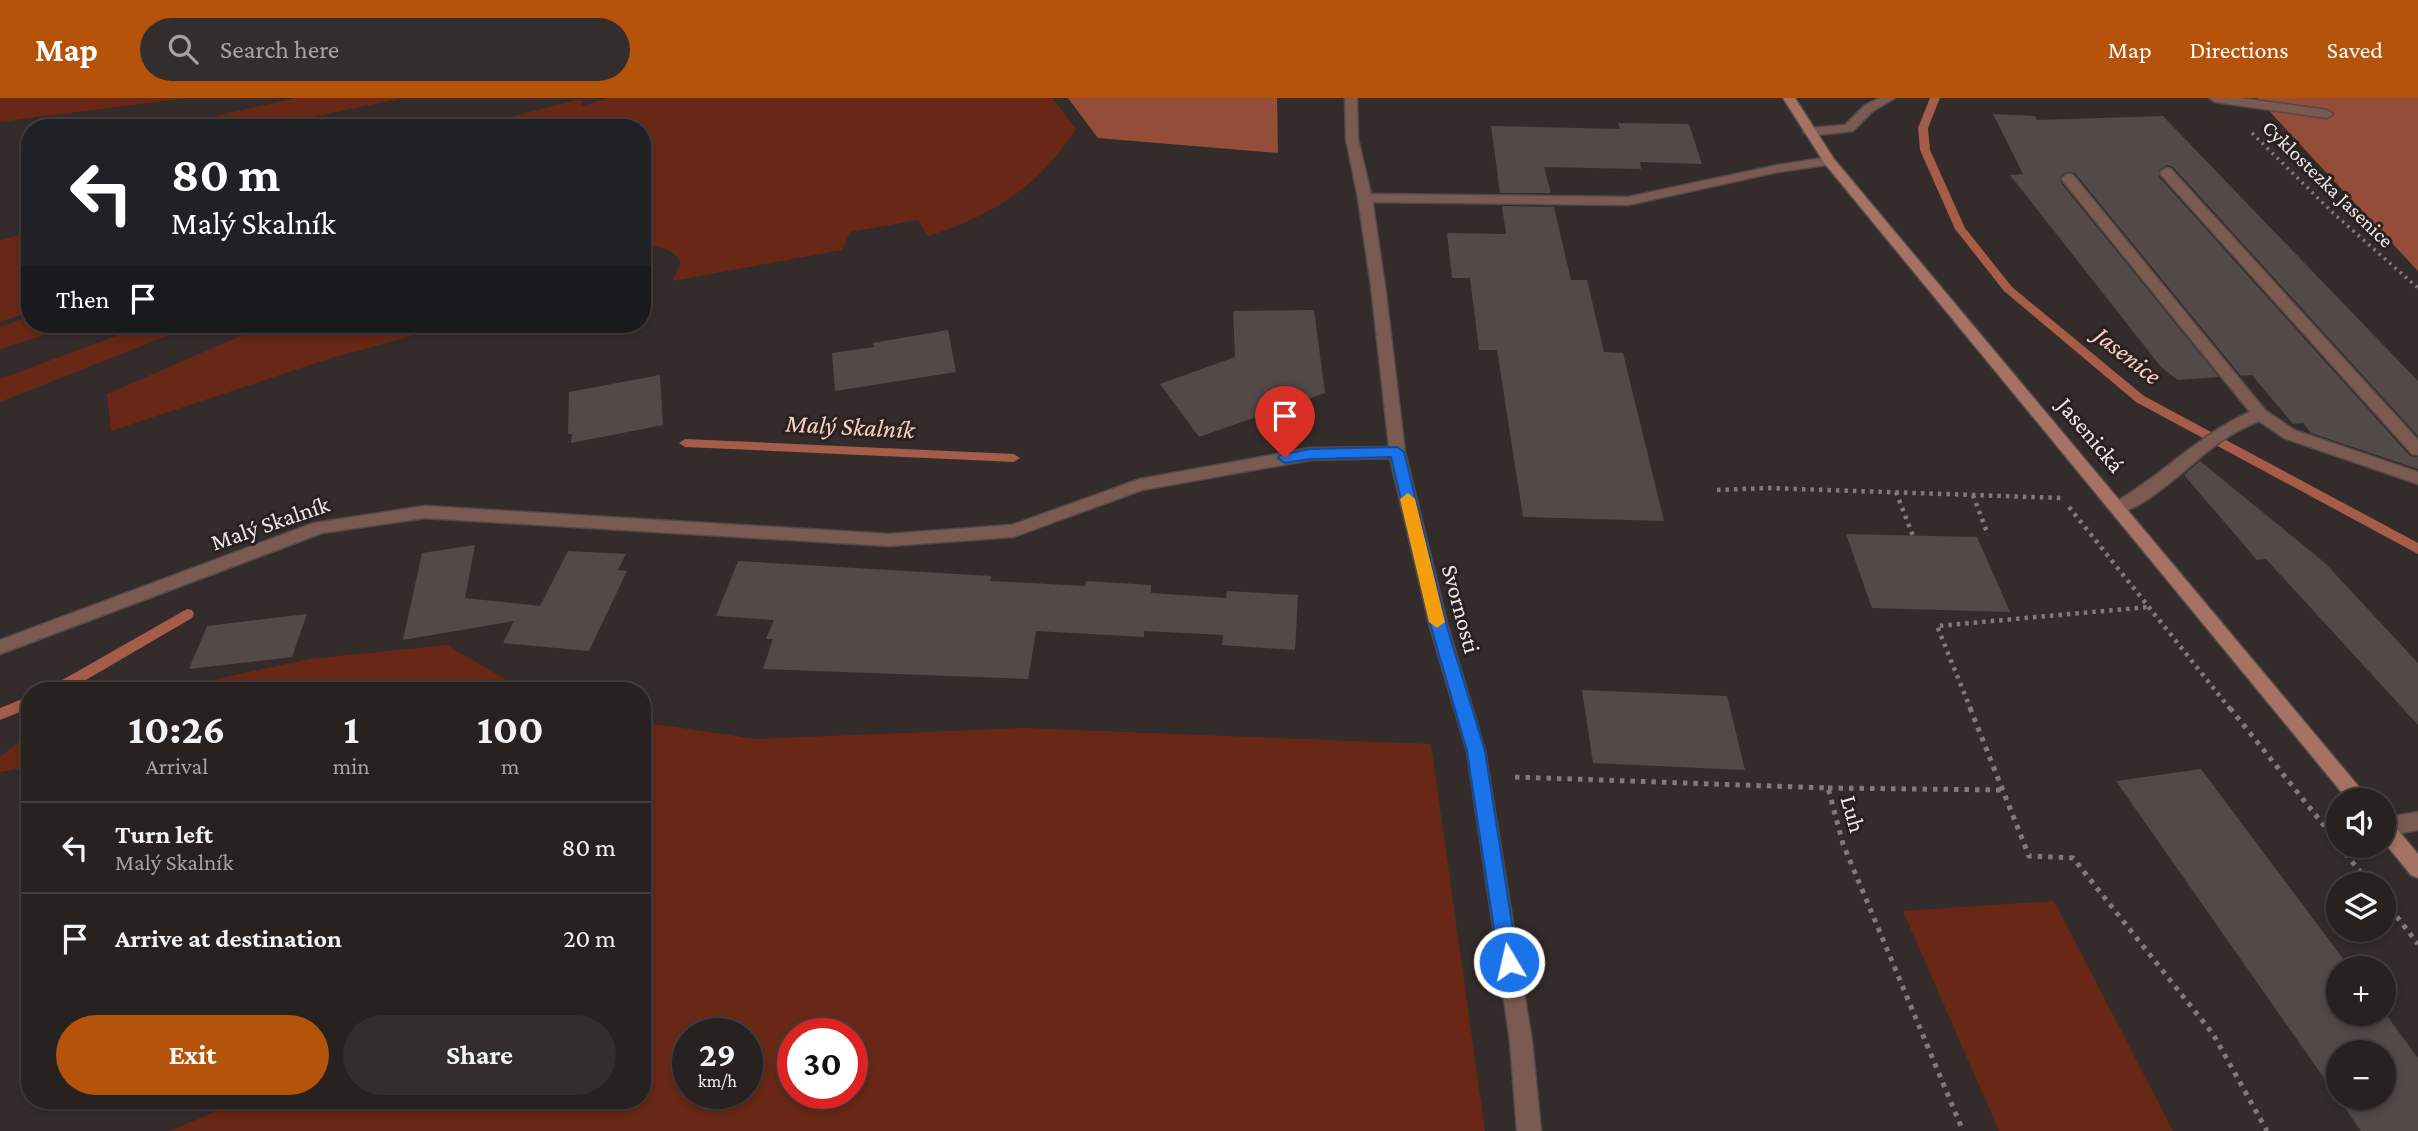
<!DOCTYPE html>
<html lang="en">
<head>
<meta charset="utf-8">
<style>
	:root { --surface:#272120; --page:#332e2d; --text:#f1f3f6; --muted:#a4a3a5; --line:#433e3e; --accent:#b45309 }
	body { margin:0; font-family:"Crimson Pro",serif; background:var(--page); color:var(--text); height:100vh; display:flex; flex-direction:column; font-size:26px; white-space:nowrap }
	* { box-sizing:border-box; margin:0 }
	p { font-size:23px; color:var(--muted) }
	.icon { flex:none; width:38px; height:38px; fill:none; stroke:currentColor; stroke-width:2; stroke-linecap:round; stroke-linejoin:round }
	.map { position:relative; flex:1; overflow:hidden }
	.side { position:absolute; left:21px; top:584px; width:630px; height:427px; display:flex; flex-direction:column; background:var(--surface); border-radius:28px; box-shadow:0 4px 10px #0003,0 0 0 2px var(--line) }
	.side>* { flex:none }
	.guide { position:absolute; left:21px; top:21px; width:630px; height:214px; border-radius:28px; box-shadow:0 4px 10px #0003,0 0 0 2px var(--line); background:#202124; color:#fff; overflow:hidden }
	.controls { position:absolute; left:2326px; top:690px; display:grid; gap:14px }
	.controls a { display:grid; place-items:center; width:70px; height:70px; border-radius:50%; background:var(--surface); box-shadow:0 4px 10px #0003,0 0 0 2px var(--line); font-size:35px }
	.speed { position:absolute; left:672px; top:920px; display:flex; gap:14px; font-size:35px; font-weight:700; text-align:center }
	.speed>* { display:grid; place-content:center; width:91px; height:91px; border-radius:50%; background:var(--surface); box-shadow:0 4px 10px #0003,0 0 0 2px var(--line); line-height:1 }
	.speed small { font-size:18px; font-weight:400 }
	.speed .limit { border:10px solid #d22; background:#fff; color:#111 }
	.pin { position:absolute; display:grid; place-items:center; width:60px; height:60px; color:#fff; margin:-72px -30px; border-radius:50% 50% 50% 0; rotate:-45deg; box-shadow:0 0 7px #0007 }
	.pin .icon { rotate:45deg }
	.me { position:absolute; width:77px; margin:-38px; rotate:351deg; stroke-linejoin:round; filter:drop-shadow(0 0 5px #0008) }
	.turn { display:flex; align-items:center; gap:24px; height:147px; padding:0 35px; font-size:32px }
	.turn .icon { width:91px; height:91px; stroke-width:2.5 }
	.turn b { display:block; font-size:49px; line-height:60px }
	.then { display:flex; align-items:center; height:66px; padding:0 35px; background:#0003; gap:14px; font-size:26px }
	.eta { display:flex; justify-content:space-evenly; align-items:center; height:119px; text-align:center }
	.eta b { font-size:42px; font-weight:700; line-height:49px }
	.primary-button { display:flex; gap:14px; margin-top:auto; padding:14px 35px }
	.primary-button a { flex:1; height:80px; border-radius:42px; background:var(--accent); color:#fff; font-size:28px; font-weight:700; line-height:80px; text-align:center }
	.primary-button a+a { background:var(--page); color:var(--text) }
	ul { padding:0; list-style:none }
	li { display:flex; align-items:center; gap:21px; height:91px; padding:0 35px; border-top:2px solid var(--line) }
	li div { flex:1 }
	li b { display:block; font-size:26px }
	li em { font-style:normal }
	header { display:flex; align-items:center; gap:42px; box-sizing:border-box; height:98px; padding:0 35px; background:var(--accent); color:#fff }
	header strong { font-size:33px }
	nav { display:flex; gap:38px; margin-inline-start:auto; font-size:24px }
	.search { width:490px; height:63px; background:var(--page); display:flex; align-items:center; gap:18px; box-sizing:border-box; padding:0 24px; border-radius:38px; color:var(--muted); font-size:26px }
	.map>svg:first-child { display:block }
	.green { fill:#692815; fill-rule:evenodd }
	.forest { fill:#944d39 }
	.lines { fill:none; stroke-linecap:round; stroke-linejoin:round }
	.stream { fill:#a55c48; fill-rule:evenodd }
	.building { fill:#534a48; fill-rule:evenodd }
	.lane-casing { stroke:#524a48; stroke-width:3 }
	.street-casing { stroke:#524a48; stroke-width:3 }
	.secondary-casing { stroke:#524a48; stroke-width:3 }
	.path-far2 { stroke:#817a78; stroke-width:3.5; stroke-dasharray:2.5 4.5; stroke-linecap:butt }
	.path-far1 { stroke:#817a78; stroke-width:4.5; stroke-dasharray:3.5 5; stroke-linecap:butt }
	.path { stroke:#817a78; stroke-width:5; stroke-dasharray:4.5 6; stroke-linecap:butt }
	.lane { fill:#7b5a51; fill-rule:evenodd }
	.street { fill:#7b5a51; fill-rule:evenodd }
	.secondary { fill:#a57264; fill-rule:evenodd }
	.route { fill:#1a73e8; stroke:#114b97; stroke-width:2 }
	.slow { fill:#f59e0b }
	.labels { text-anchor:middle; stroke-width:6; stroke-linejoin:round; paint-order:stroke }
	.far-street-label { font-size:21px; fill:#eee8e7; stroke:#2a2220 }
	.street-label { font-size:24px; fill:#eee8e7; stroke:#2a2220 }
	.water-label { font-size:26px; font-style:italic; fill:#fbd0c3; stroke:#2a2220 }
</style>
</head>
<body>
<header>
<strong>Map</strong>
<div class="search"><svg class="icon" aria-label="search" viewBox="0 0 24 24"><circle cx="10" cy="10" r="6"/><path d="M15 15l6 6"/></svg>Search here</div>
<nav><a>Map</a><a>Directions</a><a>Saved</a></nav>
</header>
<div class="map">
<svg width="2418" height="1033" viewBox="0 0 2418 1033">
	<rect width="100%" height="100%" fill="#342c2a"/>
	<path class="green" d="M 0,0 L 186,0 L 0,24 Z
		M 296,0 L 403,0 L 260,30 L 162,30 Z
		M 608,0 L 1052,0 L 1076,31 C 1039,88 993,118 928,138 L 918,122 L 850,134 L 842,152 L 672,183 L 681,165 C 672,149 659,148 642,148 L 642,30 L 469,30 L 580,1 L 582,8 Z
		M 30,134 L 30,214 L 0,224 L 0,142 Z
		M 30,218 L 30,226 L 79,226 L 0,251 L 0,229 Z
		M 148,226 L 197,226 L 0,304 L 0,281 Z
		M 268,226 L 456,226 L 331,260 L 111,333 L 107,296 Z
		M 447,547 L 525,593 L 162,593 L 309,561 Z
		M 642,624 L 756,641 L 1024,630 L 1431,646 L 1485,1033 L 170,1033 L 240,1003 L 642,1003 ZM 688,936 L 747,936 L 747,996 L 688,996 ZM 852,936 L 852,996 L 793,996 L 793,936 Z
		M 30,635 L 30,669 L 0,674 L 0,659 Z
		M 2054,803 L 2173,1033 L 1999,1033 L 1903,813 Z"/>
	<path class="forest" d="M 1068,0 L 1277,0 L 1278,55 L 1098,40 Z
		M 2257,0 L 2418,0 L 2418,173 Z"/>
	<g class="lines">
		<path class="stream" d="M 1930,0 L 1940,0 L 1928,30 L 1930,52 L 1965,130 L 2012,189 L 2144,298 L 2418,445 L 2418,456 L 2136,304 L 2004,193 L 1955,131 L 1920,52 L 1918,30 Z
			M 685,341 L 1014,356 L 1020,360 L 1014,364 L 685,349 L 679,345 Z
			M 187,511 L 192,512 L 194,516 L 192,520 L 67,593 L 48,593 L 50,589 Z
			M 30,598 L 30,610 L 0,622 L 0,610 Z"/>
	</g>
	<path class="building" d="M 1993,16 L 2035,18 L 2037,22 L 2163,18 L 2418,283 L 2418,338 L 2173,69 L 2167,67 L 2159,72 L 2159,79 L 2410,358 L 2418,359 L 2418,371 L 2311,335 L 2303,325 L 2293,326 L 2252,277 L 2241,278 L 2075,75 L 2067,74 L 2060,79 L 2061,85 L 2219,279 L 2178,282 L 2161,269 L 2010,77 L 2023,76 Z
		M 1618,25 L 1689,26 L 1702,66 L 1640,64 L 1641,71 L 1544,69 L 1551,95 L 1500,95 L 1491,28 L 1620,31 Z
		M 1502,108 L 1554,109 L 1571,182 L 1587,182 L 1604,254 L 1623,255 L 1664,423 L 1523,419 L 1497,252 L 1479,252 L 1470,180 L 1452,180 L 1447,135 L 1506,136 Z
		M 1314,212 L 1325,295 L 1199,339 L 1160,286 L 1235,259 L 1233,213 Z
		M 948,232 L 956,274 L 835,293 L 832,255 L 874,249 L 873,245 Z
		M 660,277 L 663,327 L 571,345 L 572,336 L 568,336 L 569,294 Z
		M 2200,363 L 2325,465 L 2418,565 L 2418,627 L 2266,461 L 2257,462 L 2184,377 Z
		M 1846,436 L 1977,439 L 2010,514 L 1872,510 Z
		M 475,447 L 465,500 L 540,508 L 568,453 L 626,456 L 618,472 L 627,473 L 589,553 L 503,545 L 514,523 L 403,542 L 422,455 Z
		M 738,463 L 991,478 L 990,483 L 1085,488 L 1086,483 L 1151,487 L 1151,495 L 1226,500 L 1227,493 L 1298,497 L 1295,552 L 1222,547 L 1223,537 L 1144,533 L 1144,539 L 1036,533 L 1028,581 L 763,571 L 773,541 L 766,541 L 774,522 L 716,518 Z
		M 307,516 L 292,559 L 189,571 L 207,528 Z
		M 1582,592 L 1727,598 L 1745,672 L 1593,665 Z
		M 2201,671 L 2350,870 L 2338,870 L 2338,915 L 2384,914 L 2418,960 L 2418,1033 L 2361,1033 L 2116,683 ZM 2338,954 L 2384,954 L 2384,999 L 2338,999 Z"/>
	<g class="lines">
		<defs>
			<path id="lane" d="M 1880,0 L 1895,0 L 1873,13 L 1853,33 L 1809,38 L 1803,34 L 1809,30 L 1845,27 L 1865,7 Z
				M 2209,0 L 2240,0 L 2327,12 L 2333,16 L 2327,20 L 2215,4 Z
				M 1829,59 L 1835,63 L 1833,66 L 1778,74 L 1628,107 L 1365,104 L 1358,100 L 1365,96 L 1628,99 L 1778,67 Z
				M 2166,70 L 2171,71 L 2418,342 L 2418,357 L 2412,356 L 2161,77 L 2160,74 Z
				M 2068,76 L 2073,77 L 2265,312 L 2294,332 L 2418,374 L 2418,386 L 2284,340 L 2259,323 C 2242,330 2226,339 2212,350 C 2193,364 2135,421 2112,414 L 2110,410 L 2112,406 C 2161,379 2199,336 2250,314 L 2063,83 L 2062,80 Z
				M 2418,714 L 2418,732 L 2384,738 L 2384,720 Z"/>
			<path id="street" d="M 1345,0 L 1357,0 L 1358,41 L 1372,100 L 1385,188 L 1405,354 L 1448,529 L 1485,653 L 1532,943 L 1541,1033 L 1517,1033 L 1510,943 L 1467,653 L 1430,529 L 1390,360 L 1310,362 L 1142,392 L 1013,439 L 889,448 L 425,420 L 322,435 L 0,556 L 0,542 L 314,425 L 425,408 L 889,436 L 1012,427 L 1140,381 L 1310,350 L 1389,349 L 1371,188 L 1358,100 L 1346,41 Z"/>
			<path id="secondary" d="M 1783,0 L 1795,0 L 1834,61 L 2370,702 L 2348,702 L 1825,66 Z
				M 2384,721 L 2391,724 L 2418,756 L 2418,780 L 2411,777 L 2384,744 Z"/>
		</defs>
		<use href="#lane" class="lane-casing"/>
		<use href="#street" class="street-casing"/>
		<use href="#secondary" class="secondary-casing"/>
		<path class="path-far2" d="M 2252,35 L 2333,115 L 2418,190"/>
		<path class="path-far1" d="M 1717,392 L 1768,390 L 2062,400
			M 1896,394 L 1913,438
			M 1973,397 L 1988,437
			M 2069,409 L 2231,612
			M 1971,612 L 1937,528 L 2148,509"/>
		<path class="path" d="M 1970,610 L 2029,758 L 2073,760 L 2213,936 L 2267,1033
			M 2230,610 L 2338,745
			M 1515,679 L 1828,690 L 1843,746 L 1963,1033
			M 1828,690 L 2003,692
			M 2339,747 L 2370,786
			M 2384,802 L 2418,846"/>
		<use href="#lane" class="lane"/>
		<use href="#street" class="street"/>
		<use href="#secondary" class="secondary"/>
	</g>
	<path class="route" d="M 1397,349 L 1404,354 L 1447,529 L 1485,653 L 1518,864 L 1516,870 L 1509,873 L 1502,870 L 1499,864 L 1467,653 L 1431,529 L 1391,359 L 1310,361 L 1285,365 L 1278,360 L 1280,357 L 1310,351 Z"/>
	<path class="slow" d="M 1408,395 L 1415,401 L 1445,524 L 1437,530 L 1429,524 L 1400,401 Z"/>
	<g class="labels">
		<g class="far-street-label">
			<text transform="translate(2328 86) rotate(44)" y="7">Cyklostezka Jasenice</text>
		</g>
		<g class="street-label">
			<text transform="translate(2091 337) rotate(50)" y="8">Jasenická</text>
			<text transform="translate(270 425) rotate(-19)" y="8">Malý Skalník</text>
			<text transform="translate(1461 511) rotate(75)" y="8">Svornosti</text>
			<text transform="translate(1853 716) rotate(74)" y="8">Luh</text>
		</g>
		<g class="water-label">
			<text transform="translate(2128 257) rotate(38)" y="9">Jasenice</text>
			<text transform="translate(850 328) rotate(3)" y="9">Malý Skalník</text>
		</g>
	</g>
</svg>
<div class="controls">
<a><svg class="icon" aria-label="sound" viewBox="0 0 24 24"><path d="M4 9h4l5-4v14l-5-4H4zM17 9q2 3 0 6"/></svg></a>
<a><svg class="icon" aria-label="layers" viewBox="0 0 24 24"><path d="M12 4l9 5-9 5-9-5zM3 14l9 5 9-5"/></svg></a>
<a>+</a>
<a>−</a>
</div>
<div class="speed"><div>29<small>km/h</small></div><div class="limit">30</div></div>
<div class="pin" style="left:1285px;top:360px;background:#d93025"><svg class="icon" aria-label="arrive" viewBox="0 0 24 24"><path d="M6 21V4h12l-3 4 3 4H6"/></svg></div>
<svg class="me" style="left:1509px;top:864px" viewBox="-20 -20 40 40"><circle r="17" fill="#1a73e8" stroke="#fff" stroke-width="3"/><path d="M0-11L8 9 0 5-8 9z" fill="#fff"/></svg>
<div class="guide">
<div class="turn"><svg class="icon" aria-label="left" viewBox="0 0 24 24"><path d="M17 20v-9H6M10 6l-5 5 5 5"/></svg><div><b>80 m</b>Malý Skalník</div></div>
<div class="then">Then<svg class="icon" aria-label="arrive" viewBox="0 0 24 24"><path d="M6 21V4h12l-3 4 3 4H6"/></svg></div>
</div>
<section class="side">
<div class="eta">
<div><b>10:26</b><p>Arrival</p></div>
<div><b>1</b><p>min</p></div>
<div><b>100</b><p>m</p></div>
</div>
<ul>
<li><svg class="icon" aria-label="left" viewBox="0 0 24 24"><path d="M17 20v-9H6M10 6l-5 5 5 5"/></svg><div><b>Turn left</b><p>Malý Skalník</p></div><em>80 m</em></li>
<li><svg class="icon" aria-label="arrive" viewBox="0 0 24 24"><path d="M6 21V4h12l-3 4 3 4H6"/></svg><div><b>Arrive at destination</b></div><em>20 m</em></li>
</ul>
<div class="primary-button"><a>Exit</a><a>Share</a></div>
</section>
</div>
</body>
</html>
